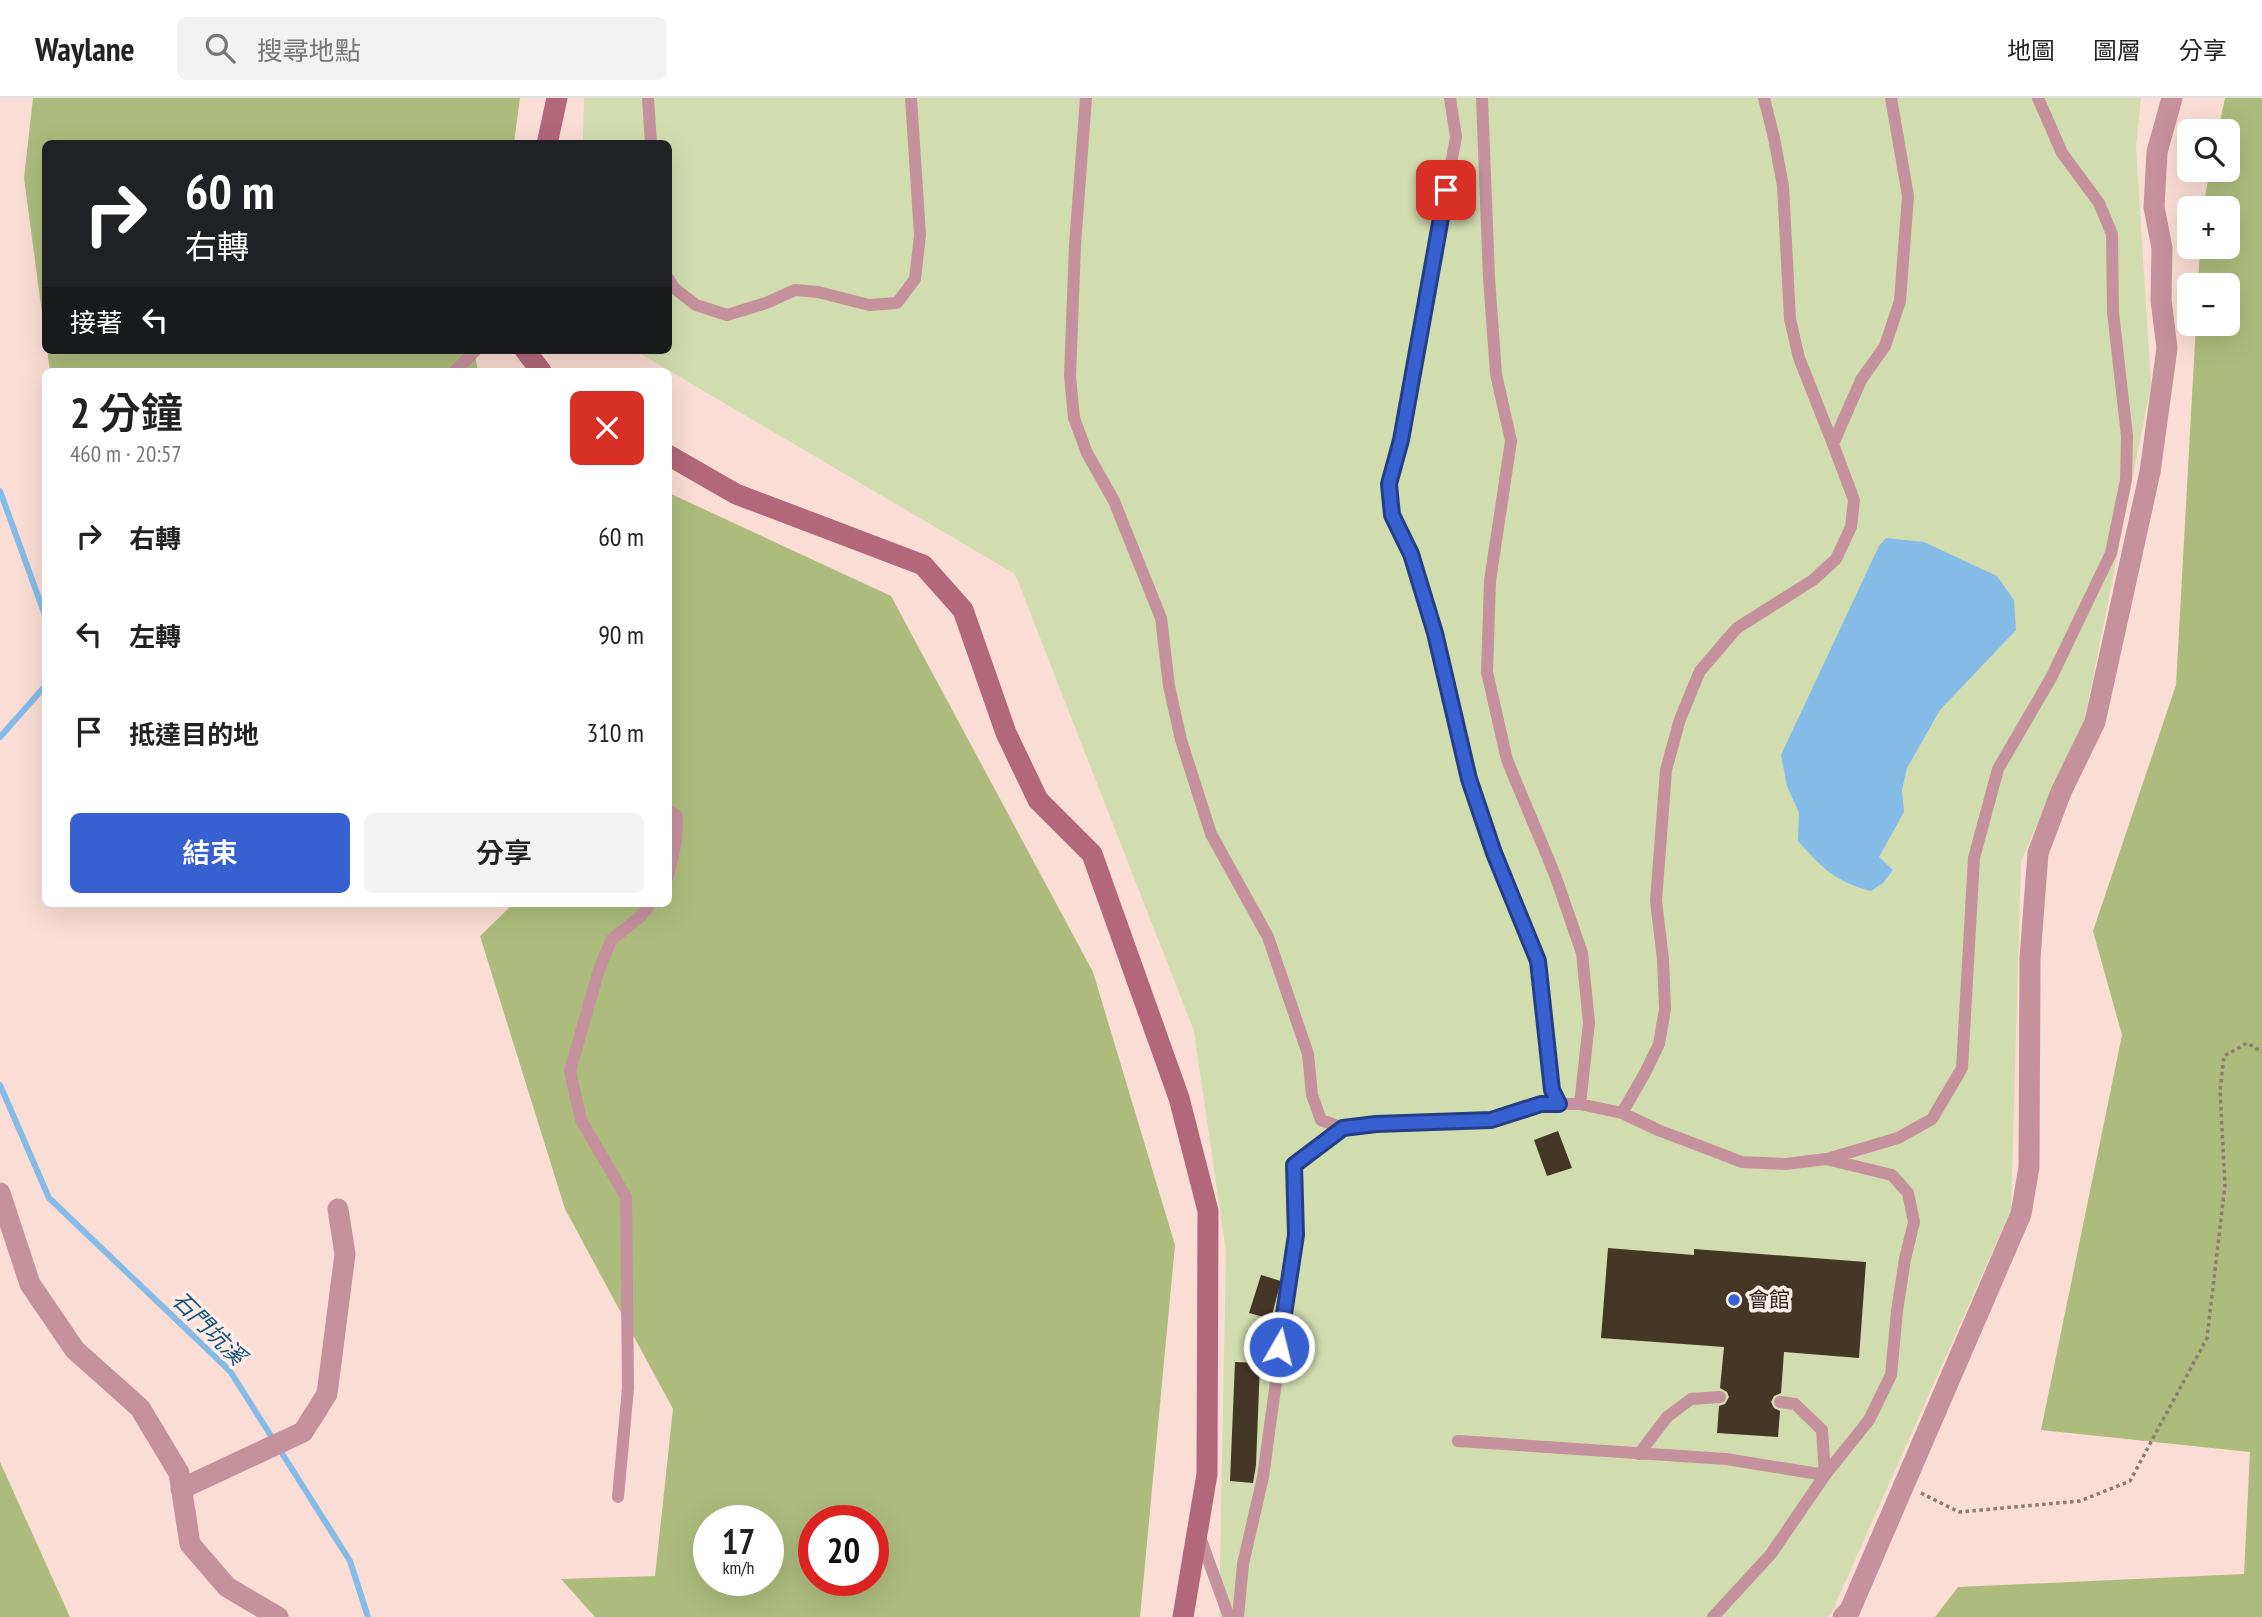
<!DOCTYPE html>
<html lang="zh-TW">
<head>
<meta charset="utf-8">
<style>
	:root { --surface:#fff; --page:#f2f2f2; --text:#222; --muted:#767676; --line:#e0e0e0; --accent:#3761d1 }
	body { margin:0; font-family:"PT Sans Narrow","Noto Sans TC",sans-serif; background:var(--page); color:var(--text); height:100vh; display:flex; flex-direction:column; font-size:26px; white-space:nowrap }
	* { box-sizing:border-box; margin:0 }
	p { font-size:23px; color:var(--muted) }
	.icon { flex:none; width:38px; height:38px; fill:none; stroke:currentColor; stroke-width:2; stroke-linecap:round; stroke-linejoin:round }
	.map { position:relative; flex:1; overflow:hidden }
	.sheet { position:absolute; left:42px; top:270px; width:630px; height:539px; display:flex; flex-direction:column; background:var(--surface); border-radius:10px; box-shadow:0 7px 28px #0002 }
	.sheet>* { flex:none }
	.hud { position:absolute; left:42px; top:42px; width:630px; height:214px; border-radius:10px; box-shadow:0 7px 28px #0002; background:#202124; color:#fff; overflow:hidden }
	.buttons { position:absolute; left:2177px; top:21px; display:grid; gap:14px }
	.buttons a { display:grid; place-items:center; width:63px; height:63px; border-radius:10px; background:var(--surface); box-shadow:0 7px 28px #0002; font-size:35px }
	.speed { position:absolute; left:693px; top:1407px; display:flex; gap:14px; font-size:35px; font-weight:700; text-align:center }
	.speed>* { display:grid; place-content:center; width:91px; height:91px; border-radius:50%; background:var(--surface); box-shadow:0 7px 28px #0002; line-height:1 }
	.speed small { font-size:18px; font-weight:400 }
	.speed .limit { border:10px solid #d22; background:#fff; color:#111 }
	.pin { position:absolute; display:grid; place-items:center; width:60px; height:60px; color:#fff; margin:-30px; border-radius:14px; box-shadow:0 4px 10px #0006 }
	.me { position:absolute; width:77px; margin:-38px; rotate:8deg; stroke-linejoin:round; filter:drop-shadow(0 0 5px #0008) }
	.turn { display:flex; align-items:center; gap:24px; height:147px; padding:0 28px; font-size:32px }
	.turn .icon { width:91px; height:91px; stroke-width:2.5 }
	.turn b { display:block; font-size:49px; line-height:60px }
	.then { display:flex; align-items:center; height:66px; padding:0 28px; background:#0003; gap:14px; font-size:26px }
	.round { display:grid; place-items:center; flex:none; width:74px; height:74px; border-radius:10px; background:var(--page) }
	.headline { display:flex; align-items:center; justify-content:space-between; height:119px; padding:0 28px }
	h1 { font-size:42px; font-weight:600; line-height:52px }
	.action { display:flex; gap:14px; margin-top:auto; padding:14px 28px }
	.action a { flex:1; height:80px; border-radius:10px; background:var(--accent); color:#fff; font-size:28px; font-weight:600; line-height:80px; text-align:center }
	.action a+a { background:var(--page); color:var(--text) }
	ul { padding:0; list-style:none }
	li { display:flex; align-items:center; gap:21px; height:98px; padding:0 28px }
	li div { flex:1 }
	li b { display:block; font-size:26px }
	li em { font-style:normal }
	header { display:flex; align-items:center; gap:42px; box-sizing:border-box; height:98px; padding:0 35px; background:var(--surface); border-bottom:2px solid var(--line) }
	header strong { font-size:33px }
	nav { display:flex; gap:38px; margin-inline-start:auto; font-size:24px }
	.search { width:490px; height:63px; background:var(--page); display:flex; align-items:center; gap:18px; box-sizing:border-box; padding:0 24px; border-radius:10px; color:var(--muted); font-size:26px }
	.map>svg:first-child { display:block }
	.green { fill:#d2ddaf }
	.forest { fill:#adbc7d; fill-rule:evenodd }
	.water { fill:#84bce7 }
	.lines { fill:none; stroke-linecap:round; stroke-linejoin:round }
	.stream { stroke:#84bce7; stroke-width:6 }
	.building { fill:#453726 }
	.path { stroke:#8d7a74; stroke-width:3.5; stroke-dasharray:3.5 3.5; stroke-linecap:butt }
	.lane { stroke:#c5919d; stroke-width:12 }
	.street { stroke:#c5919d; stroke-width:21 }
	.secondary { stroke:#b2677b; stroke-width:21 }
	.route-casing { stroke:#243f88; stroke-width:18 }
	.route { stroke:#3761d1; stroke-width:12 }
	.poi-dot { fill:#3761d1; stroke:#ffede7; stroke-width:2.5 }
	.labels { text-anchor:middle; stroke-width:7; stroke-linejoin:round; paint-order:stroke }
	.poi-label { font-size:21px; fill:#291f1b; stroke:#ffede7; text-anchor:start }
	.water-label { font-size:23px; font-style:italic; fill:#12527b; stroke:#ffede7 }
</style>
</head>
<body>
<header>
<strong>Waylane</strong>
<div class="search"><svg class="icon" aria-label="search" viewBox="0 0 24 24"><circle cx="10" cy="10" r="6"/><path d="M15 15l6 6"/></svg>搜尋地點</div>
<nav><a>地圖</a><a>圖層</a><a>分享</a></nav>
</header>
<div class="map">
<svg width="2262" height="1519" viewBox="0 0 2262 1519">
	<rect width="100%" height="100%" fill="#faddd4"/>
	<path class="green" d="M 584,0 L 2141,0 L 2136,48 L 2151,287 L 2085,620 L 2021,763 L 2011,1112 L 1831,1516 L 1827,1519 L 1219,1519 L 1226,1154 L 1194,933 L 1015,476 L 634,252 L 668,252 L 668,46 L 583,46 Z"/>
	<path class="forest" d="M 33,0 L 520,0 L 514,45 L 46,46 L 45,238 L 24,80 Z
		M 2225,0 L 2262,0 L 2262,1519 L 1935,1519 L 1958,1489 L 2244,1476 L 2250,1354 L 2041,1332 L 2122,937 L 2093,833 L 2176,587 L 2196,226 L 2228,226 L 2228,187 L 2198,187 L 2200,149 L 2228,149 L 2228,110 L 2203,110 L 2210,72 L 2228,72 L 2228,33 L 2218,33 Z
		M 47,252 L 474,252 L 478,273 L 50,273 Z
		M 669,395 L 891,498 L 1093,874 L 1175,1147 L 1140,1519 L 595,1519 L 561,1481 L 655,1478 L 673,1311 L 565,1111 L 480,838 L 514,805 L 668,805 ZM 709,1423 L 768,1423 L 768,1482 L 709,1482 ZM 814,1423 L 873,1423 L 873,1482 L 814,1482 Z
		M 0,1364 L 70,1519 L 0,1519 Z"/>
	<path class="water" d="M 1886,440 L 1924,444 L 1997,478 L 2014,502 L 2016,532 L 1940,612 L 1907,670 L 1902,692 L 1904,714 L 1879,759 L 1893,772 L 1883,785 L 1871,793 C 1836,784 1822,770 1798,743 L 1799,715 L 1787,688 L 1781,657 L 1879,448 Z"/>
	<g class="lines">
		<path class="stream" d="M 0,393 L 46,520
			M 0,639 L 46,587
			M 0,987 L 49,1100 L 230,1273 L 350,1463 L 368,1519"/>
	</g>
	<path class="building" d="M 1558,1033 L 1572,1070 L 1547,1078 L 1534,1042 Z
		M 1608,1150 L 1694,1157 L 1694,1151 L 1866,1164 L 1859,1260 L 1784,1254 L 1781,1295 L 1774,1298 L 1771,1304 L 1774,1310 L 1780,1313 L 1778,1339 L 1717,1335 L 1719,1308 L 1725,1306 L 1729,1299 L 1727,1294 L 1720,1290 L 1724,1249 L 1601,1240 Z
		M 1261,1177 L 1281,1183 L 1271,1221 L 1249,1215 Z
		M 1235,1264 L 1260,1265 L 1256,1367 L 1253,1385 L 1230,1383 Z"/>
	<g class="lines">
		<path class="path" d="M 1921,1395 L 1959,1414 L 2080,1403 L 2130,1383 L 2207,1240 L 2225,1087 L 2220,993 L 2224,958 L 2247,945 L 2262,954"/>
		<path class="lane" d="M 648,0 L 651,46
			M 1086,0 L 1075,147 L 1070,278 L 1074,320 L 1087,355 L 1114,403 L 1161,520 L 1169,588 L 1181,642 L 1211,736 L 1268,839 L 1308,956 L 1312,997 L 1321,1022 L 1343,1030 L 1375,1026 L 1491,1022 L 1541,1006 L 1580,1006 L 1622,1015 L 1658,1032 L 1742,1064 L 1786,1066 L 1826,1061 L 1892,1077 L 1908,1095 L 1914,1124 L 1905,1161 L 1897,1213 L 1891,1277 L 1869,1322 L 1825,1377 L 1771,1456 L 1713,1519
			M 1450,0 L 1456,39 L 1400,342 L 1389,386 L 1392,417 L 1411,456 L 1435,535 L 1469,681 L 1494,755 L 1538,863 L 1552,992 L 1559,1006
			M 1482,0 L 1489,180 L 1496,276 L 1511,343 L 1490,483 L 1487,574 L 1507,662 L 1555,777 L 1582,855 L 1589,925 L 1580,1006
			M 1764,0 L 1774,40 L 1783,88 L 1790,221 L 1799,260 L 1833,346
			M 668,180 L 674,190 L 696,207 L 727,217 L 766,205 L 795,192 L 818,194 L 869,207 L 897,205 L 915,181 L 920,137 L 911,0
			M 455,273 L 476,252
			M 668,712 L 677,718 L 676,743 L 668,779
			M 1622,1015 L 1645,975 L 1659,946 L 1665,911 L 1663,861 L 1656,803 L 1666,672 L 1680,621 L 1700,573 L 1737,530 L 1813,482 L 1836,461 L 1851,429 L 1854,402 L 1833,346 L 1861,282 L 1885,248 L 1900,203 L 1908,98 L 1891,0
			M 1827,1061 L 1898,1040 L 1932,1021 L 1962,970 L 1974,760 L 1998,671 L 2051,580 L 2111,455 L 2126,382 L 2127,338 L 2113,214 L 2112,136 L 2099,105 L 2062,55 L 2038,0
			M 1458,1343 L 1726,1361 L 1825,1377 L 1822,1332 L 1795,1306 L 1780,1304
			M 1639,1356 L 1667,1319 L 1691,1301 L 1720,1299
			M 618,1399 L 628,1290 L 626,1099 L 581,1022 L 570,973 L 598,875 L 611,842 L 641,818 L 651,805
			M 1200,1439 L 1229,1519
			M 1238,1519 L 1243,1466 L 1263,1379 L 1296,1137 L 1295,1067 L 1343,1030"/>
		<path class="street" d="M 0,1095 L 30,1186 L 75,1252 L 140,1310 L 179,1375 L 190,1446 L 227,1489 L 278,1519
			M 181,1391 L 303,1334 L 327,1296 L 345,1156 L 338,1111
			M 1843,1519 L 1850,1512 L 2021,1116 L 2029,1069 L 2030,860 L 2038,755 L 2061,694 L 2095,624 L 2150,374 L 2167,250 L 2161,202 L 2162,150 L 2154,109 L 2157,54 L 2172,0"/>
		<path class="secondary" d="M 547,46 L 557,0
			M 525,252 L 541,273
			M 668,357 L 736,396 L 923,467 L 963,512 L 1006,635 L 1038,702 L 1092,756 L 1179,1000 L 1208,1113 L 1207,1376 L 1183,1519"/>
	</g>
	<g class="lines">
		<defs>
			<path id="route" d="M 1279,1249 L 1296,1137 L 1294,1067 L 1343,1030 L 1376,1026 L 1491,1022 L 1541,1006 L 1559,1006 L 1552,992 L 1538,863 L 1494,755 L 1469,681 L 1435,535 L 1411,456 L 1392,417 L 1389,386 L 1401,342 L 1446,92"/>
		</defs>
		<use href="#route" class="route-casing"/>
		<use href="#route" class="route"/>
	</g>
	<circle class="poi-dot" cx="1734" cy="1202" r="7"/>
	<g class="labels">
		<g class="poi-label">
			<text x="1748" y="1209">會館</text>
		</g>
		<g class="water-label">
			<text transform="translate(209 1230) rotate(45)" y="8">石門坑溪</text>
		</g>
	</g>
</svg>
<div class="buttons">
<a><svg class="icon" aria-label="search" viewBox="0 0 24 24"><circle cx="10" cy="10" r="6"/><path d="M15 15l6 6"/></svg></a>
<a>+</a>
<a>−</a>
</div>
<div class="speed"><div>17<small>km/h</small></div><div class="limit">20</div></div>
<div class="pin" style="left:1446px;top:92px;background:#d93025"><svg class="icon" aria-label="arrive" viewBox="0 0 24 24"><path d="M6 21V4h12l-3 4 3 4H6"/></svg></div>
<svg class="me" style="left:1279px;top:1249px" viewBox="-20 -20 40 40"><circle r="17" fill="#3761d1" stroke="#fff" stroke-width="3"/><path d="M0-11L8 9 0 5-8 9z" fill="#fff"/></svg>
<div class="hud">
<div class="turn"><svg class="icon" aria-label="right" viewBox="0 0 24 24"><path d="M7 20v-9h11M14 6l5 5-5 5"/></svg><div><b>60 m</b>右轉</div></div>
<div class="then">接著<svg class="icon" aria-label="left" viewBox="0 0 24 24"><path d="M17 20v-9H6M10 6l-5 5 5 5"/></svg></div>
</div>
<section class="sheet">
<div class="headline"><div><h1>2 分鐘</h1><p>460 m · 20:57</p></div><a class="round" style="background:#d93025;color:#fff"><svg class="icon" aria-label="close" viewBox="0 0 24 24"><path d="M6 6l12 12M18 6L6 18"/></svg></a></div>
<ul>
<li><svg class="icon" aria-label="right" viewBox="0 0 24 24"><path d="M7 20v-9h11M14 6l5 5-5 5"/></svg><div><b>右轉</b></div><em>60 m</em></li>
<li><svg class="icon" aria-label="left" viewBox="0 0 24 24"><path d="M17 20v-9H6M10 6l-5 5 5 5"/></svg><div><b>左轉</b></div><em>90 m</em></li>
<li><svg class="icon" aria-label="arrive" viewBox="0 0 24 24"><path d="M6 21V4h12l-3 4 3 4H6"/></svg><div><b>抵達目的地</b></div><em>310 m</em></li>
</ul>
<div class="action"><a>結束</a><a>分享</a></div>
</section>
</div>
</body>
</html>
